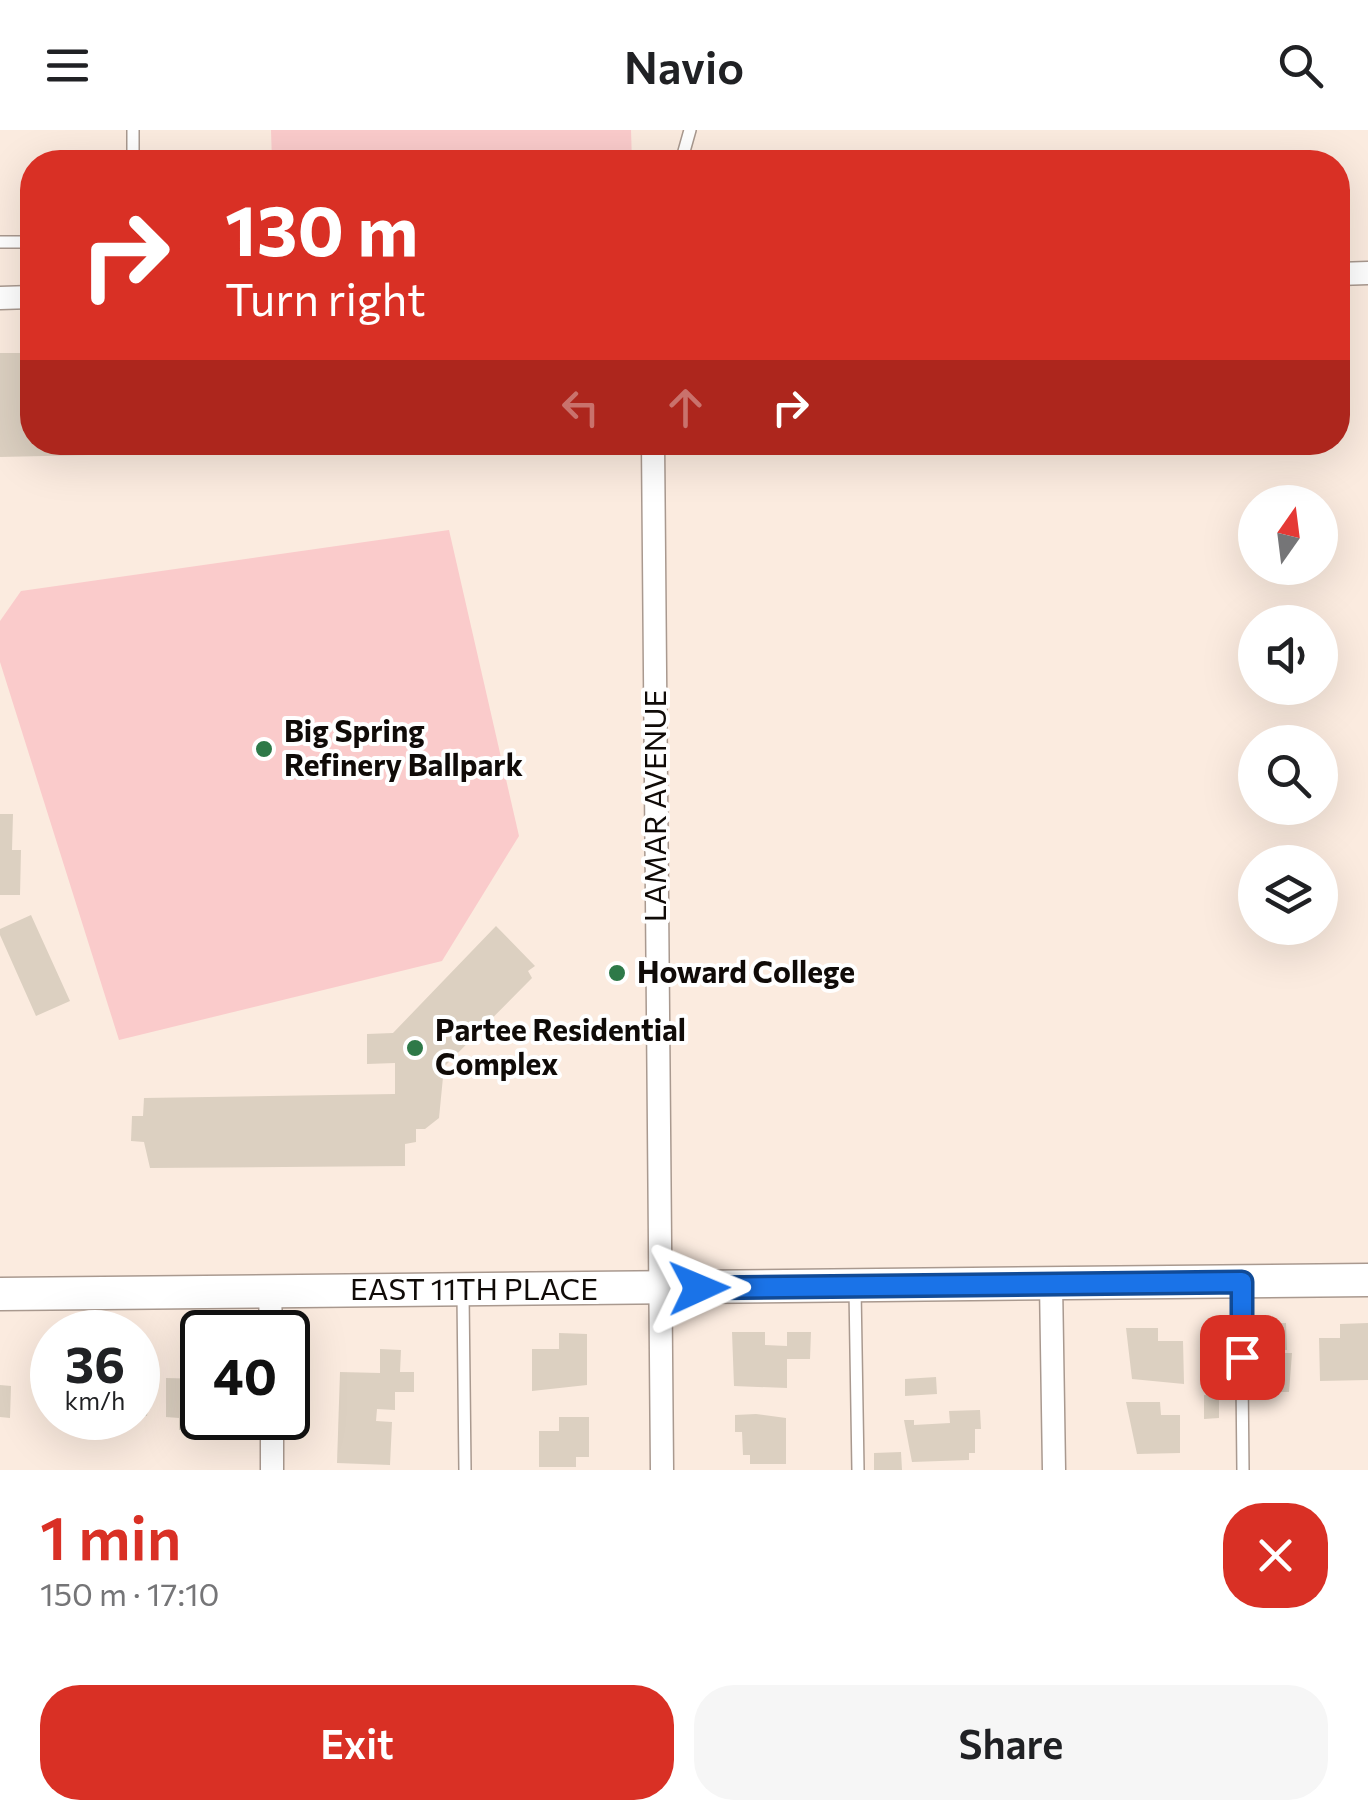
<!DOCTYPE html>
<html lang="en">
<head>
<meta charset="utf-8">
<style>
	:root { --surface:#fff; --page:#f6f6f6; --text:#202124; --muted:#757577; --accent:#d93025 }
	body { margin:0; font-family:Commissioner,sans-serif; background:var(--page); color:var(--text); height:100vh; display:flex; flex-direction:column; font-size:38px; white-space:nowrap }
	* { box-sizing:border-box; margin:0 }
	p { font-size:32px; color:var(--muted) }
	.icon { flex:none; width:55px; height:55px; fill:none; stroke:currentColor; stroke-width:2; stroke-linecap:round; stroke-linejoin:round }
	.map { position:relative; height:1340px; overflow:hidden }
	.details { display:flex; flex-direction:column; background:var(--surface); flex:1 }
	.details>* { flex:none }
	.banner { position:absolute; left:20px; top:20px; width:1330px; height:305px; border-radius:40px; box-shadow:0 10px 40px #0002; background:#d93025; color:#fff; overflow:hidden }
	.needle { width:65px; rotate:14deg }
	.fabs { position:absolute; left:1238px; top:355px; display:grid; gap:20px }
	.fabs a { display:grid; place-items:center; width:100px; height:100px; border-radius:50%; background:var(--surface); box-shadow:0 10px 40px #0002; font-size:50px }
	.speed { position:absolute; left:30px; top:1180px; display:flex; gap:20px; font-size:50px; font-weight:700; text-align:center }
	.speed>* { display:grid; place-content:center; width:130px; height:130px; border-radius:50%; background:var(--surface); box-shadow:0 10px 40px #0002; line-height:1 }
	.speed small { font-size:25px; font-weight:400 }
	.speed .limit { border:5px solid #111; border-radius:15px; background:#fff; color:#111 }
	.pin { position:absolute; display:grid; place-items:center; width:85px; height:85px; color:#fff; margin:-42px; border-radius:20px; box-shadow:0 5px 15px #0006 }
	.me { position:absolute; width:110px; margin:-55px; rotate:89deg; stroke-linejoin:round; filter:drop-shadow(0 0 8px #0008) }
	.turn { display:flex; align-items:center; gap:35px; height:210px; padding:0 40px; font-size:45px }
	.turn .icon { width:130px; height:130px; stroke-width:2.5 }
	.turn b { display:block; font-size:70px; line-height:85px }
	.lanes { display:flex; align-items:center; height:95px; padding:0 40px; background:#0003; justify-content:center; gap:50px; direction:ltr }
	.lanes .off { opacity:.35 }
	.round { display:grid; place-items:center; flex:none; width:105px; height:105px; border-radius:40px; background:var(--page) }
	.summary { display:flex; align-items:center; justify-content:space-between; height:170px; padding:0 40px }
	h1 { font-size:60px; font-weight:600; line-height:75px; color:var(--accent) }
	.action { display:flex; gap:20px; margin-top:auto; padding:20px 40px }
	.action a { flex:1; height:115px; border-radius:40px; background:var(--accent); color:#fff; font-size:40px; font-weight:600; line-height:115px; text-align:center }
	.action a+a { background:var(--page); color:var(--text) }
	header { display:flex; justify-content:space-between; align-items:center; height:130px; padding:0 40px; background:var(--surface); font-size:45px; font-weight:600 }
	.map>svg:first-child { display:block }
	.green { fill:#facbcb }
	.building { fill:#dcd0c1 }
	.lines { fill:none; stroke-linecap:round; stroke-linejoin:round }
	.lane-casing { stroke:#a9998f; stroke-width:14 }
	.street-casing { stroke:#a9998f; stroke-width:25 }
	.secondary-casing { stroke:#a9998f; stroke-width:35 }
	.lane { stroke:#fff; stroke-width:11 }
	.street { stroke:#fff; stroke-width:22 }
	.secondary { stroke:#fff; stroke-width:32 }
	.route-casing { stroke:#114b97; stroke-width:25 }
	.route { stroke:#1a73e8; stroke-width:18 }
	.poi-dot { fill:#2e7948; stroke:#fff; stroke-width:4 }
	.labels { text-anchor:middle; stroke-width:8; stroke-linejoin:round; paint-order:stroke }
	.poi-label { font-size:30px; font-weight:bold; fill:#100b08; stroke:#fff; text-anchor:start }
	.street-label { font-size:30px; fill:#100b08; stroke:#fff }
</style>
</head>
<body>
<header><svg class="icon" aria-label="menu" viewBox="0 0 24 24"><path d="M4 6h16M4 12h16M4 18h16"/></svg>Navio<svg class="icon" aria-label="search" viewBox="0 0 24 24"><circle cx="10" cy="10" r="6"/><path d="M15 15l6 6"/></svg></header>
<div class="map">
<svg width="1368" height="1340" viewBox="0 0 1368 1340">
	<rect width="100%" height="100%" fill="#fbebdf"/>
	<path class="green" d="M 271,0 L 631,0 L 632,32 L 272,32 Z
		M 449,400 L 519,706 L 442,831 L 119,910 L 0,532 L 0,491 L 21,461 Z"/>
	<path class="building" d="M 0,223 L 32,223 L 32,312 L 318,312 L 318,320 L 0,327 Z
		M 0,684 L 13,684 L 12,720 L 21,720 L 20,765 L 0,765 Z
		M 31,785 L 70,871 L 36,886 L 0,805 L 0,799 Z
		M 496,796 L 535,836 L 528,841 L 532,848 L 444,937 L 439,988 L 425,999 L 416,999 L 416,1012 L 405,1014 L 405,1036 L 150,1038 L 144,1012 L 131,1011 L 132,986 L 143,986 L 144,968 L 395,964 L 395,933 L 367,934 L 367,904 L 393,903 Z
		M 1286,1193 L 1287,1220 L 1261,1220 L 1260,1194 Z
		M 1368,1193 L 1368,1250 L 1320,1251 L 1319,1208 L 1340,1208 L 1340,1194 Z
		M 1126,1198 L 1158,1198 L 1158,1211 L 1183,1211 L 1184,1254 L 1132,1249 Z
		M 732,1202 L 765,1202 L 765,1215 L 787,1216 L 787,1202 L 811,1202 L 810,1229 L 787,1229 L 787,1258 L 734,1256 Z
		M 559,1203 L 587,1204 L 587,1255 L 532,1261 L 532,1219 L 559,1219 Z
		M 380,1219 L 401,1220 L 400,1242 L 414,1242 L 414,1262 L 395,1262 L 395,1280 L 377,1279 L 376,1291 L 392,1292 L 390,1335 L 337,1333 L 340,1242 L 380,1243 Z
		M 1266,1223 L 1292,1223 L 1289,1262 L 1263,1262 Z
		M 936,1247 L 937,1264 L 905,1266 L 905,1249 Z
		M 166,1248 L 202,1249 L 202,1288 L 211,1288 L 210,1300 L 179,1300 L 179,1288 L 166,1287 Z
		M 138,1252 L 151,1253 L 147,1286 L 138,1285 Z
		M 0,1255 L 11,1256 L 10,1288 L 0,1287 Z
		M 1204,1265 L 1219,1265 L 1219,1288 L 1204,1289 Z
		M 1126,1272 L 1160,1272 L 1161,1285 L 1180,1285 L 1180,1323 L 1137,1324 Z
		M 980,1280 L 981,1299 L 975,1299 L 975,1323 L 969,1323 L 969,1330 L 912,1332 L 904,1290 L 914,1290 L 914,1295 L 950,1293 L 949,1281 Z
		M 756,1284 L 786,1288 L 786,1334 L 750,1334 L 750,1325 L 743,1325 L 742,1302 L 735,1302 L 735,1285 Z
		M 559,1287 L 589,1287 L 589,1327 L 576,1327 L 576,1337 L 539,1337 L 539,1301 L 559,1301 Z
		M 901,1322 L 902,1340 L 874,1340 L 874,1323 Z"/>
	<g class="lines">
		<defs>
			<path id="lane" d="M 133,0 L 133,32
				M 681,32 L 690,0
				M 0,112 L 32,112
				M 1241,1154 L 1243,1340
				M 855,1159 L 858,1340
				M 463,1164 L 465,1340"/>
			<path id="street" d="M 1338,144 L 1368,143
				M 0,168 L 32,167
				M 653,312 L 662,1340
				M 1051,1153 L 1054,1340
				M 270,1160 L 271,1202
				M 272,1288 L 272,1340"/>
			<path id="secondary" d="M 0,1164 L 1368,1150"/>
		</defs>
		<use href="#lane" class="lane-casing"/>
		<use href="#street" class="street-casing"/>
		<use href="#secondary" class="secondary-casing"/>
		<use href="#lane" class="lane"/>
		<use href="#street" class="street"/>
		<use href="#secondary" class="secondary"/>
	</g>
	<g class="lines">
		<defs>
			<path id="route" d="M 699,1158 L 1242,1152 L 1242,1227"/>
		</defs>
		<use href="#route" class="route-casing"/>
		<use href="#route" class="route"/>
	</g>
	<g class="poi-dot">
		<circle cx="264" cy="619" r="10"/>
		<circle cx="617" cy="843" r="10"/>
		<circle cx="415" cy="918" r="10"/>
	</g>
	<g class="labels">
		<g class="poi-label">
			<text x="284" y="612">Big Spring<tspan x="284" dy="34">Refinery Ballpark</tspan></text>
			<text x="637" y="853">Howard College</text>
			<text x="435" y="911">Partee Residential<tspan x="435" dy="34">Complex</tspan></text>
		</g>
		<g class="street-label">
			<text transform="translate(656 676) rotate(-90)" y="10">LAMAR AVENUE</text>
			<text x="474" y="1170">EAST 11TH PLACE</text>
		</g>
	</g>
</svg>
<div class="fabs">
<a><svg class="needle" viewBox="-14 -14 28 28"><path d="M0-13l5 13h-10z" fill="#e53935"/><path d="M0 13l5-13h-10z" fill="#757577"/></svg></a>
<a><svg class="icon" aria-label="sound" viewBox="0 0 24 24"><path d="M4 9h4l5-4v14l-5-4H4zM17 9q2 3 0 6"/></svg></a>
<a><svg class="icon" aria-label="search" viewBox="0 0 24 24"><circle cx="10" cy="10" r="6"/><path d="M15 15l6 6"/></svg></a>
<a><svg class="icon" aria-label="layers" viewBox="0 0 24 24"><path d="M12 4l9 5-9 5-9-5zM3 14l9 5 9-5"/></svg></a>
</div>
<div class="speed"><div>36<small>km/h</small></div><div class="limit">40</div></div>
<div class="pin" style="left:1242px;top:1227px;background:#d93025"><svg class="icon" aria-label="arrive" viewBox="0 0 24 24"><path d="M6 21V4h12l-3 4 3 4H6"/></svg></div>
<svg class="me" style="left:699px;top:1158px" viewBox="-20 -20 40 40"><path d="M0-17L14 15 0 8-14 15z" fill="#1a73e8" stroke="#fff" stroke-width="4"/></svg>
<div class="banner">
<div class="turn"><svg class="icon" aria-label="right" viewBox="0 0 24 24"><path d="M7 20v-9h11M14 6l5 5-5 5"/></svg><div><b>130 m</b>Turn right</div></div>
<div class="lanes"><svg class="icon off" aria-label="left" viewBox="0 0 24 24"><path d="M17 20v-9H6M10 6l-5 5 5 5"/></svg><svg class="icon off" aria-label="ahead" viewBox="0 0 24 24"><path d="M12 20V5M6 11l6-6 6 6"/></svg><svg class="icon" aria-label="right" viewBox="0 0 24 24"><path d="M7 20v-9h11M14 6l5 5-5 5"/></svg></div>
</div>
</div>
<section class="details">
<div class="summary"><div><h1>1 min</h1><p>150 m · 17:10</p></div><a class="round" style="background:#d93025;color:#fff"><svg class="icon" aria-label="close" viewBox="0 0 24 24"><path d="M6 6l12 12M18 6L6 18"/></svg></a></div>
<div class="action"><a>Exit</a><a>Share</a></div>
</section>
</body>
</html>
